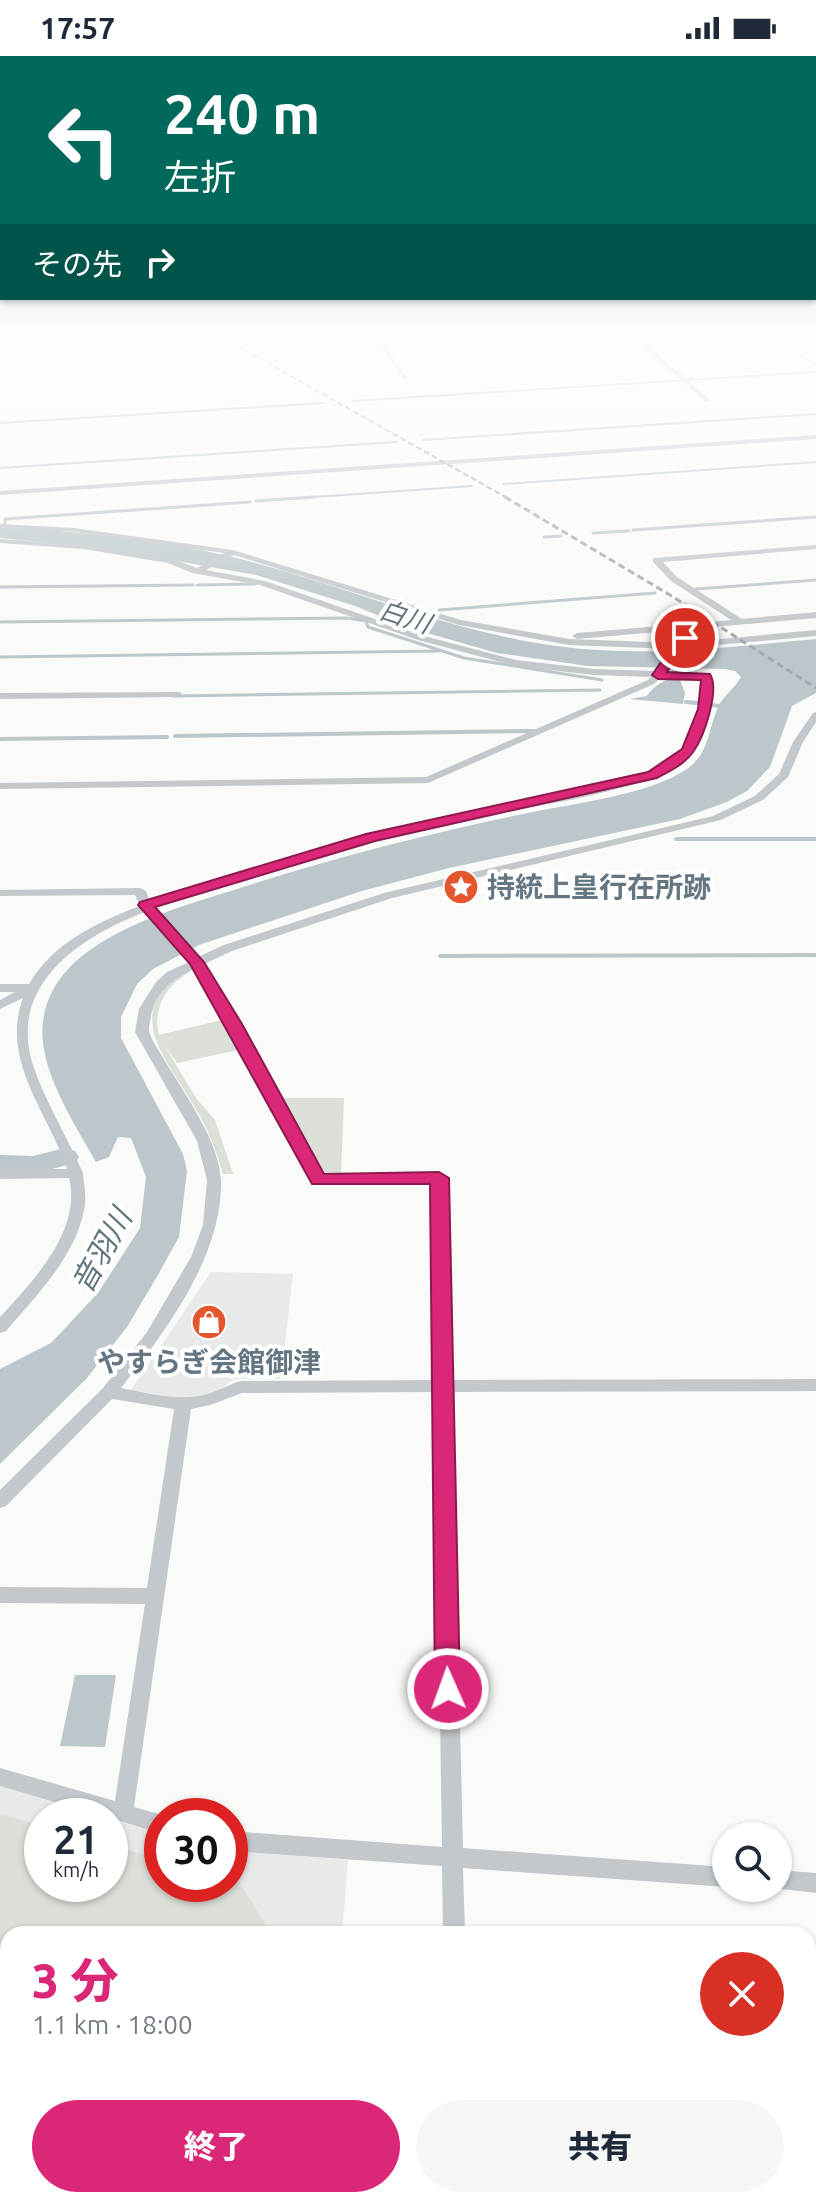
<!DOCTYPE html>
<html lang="ja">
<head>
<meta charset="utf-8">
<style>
	:root { --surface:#fff; --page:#f6f6f7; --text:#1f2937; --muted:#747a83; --accent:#db2777 }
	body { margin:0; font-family:Ubuntu,"Noto Sans JP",sans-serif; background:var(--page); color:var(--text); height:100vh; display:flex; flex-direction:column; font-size:30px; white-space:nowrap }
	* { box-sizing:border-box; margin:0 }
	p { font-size:26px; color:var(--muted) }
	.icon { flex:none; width:44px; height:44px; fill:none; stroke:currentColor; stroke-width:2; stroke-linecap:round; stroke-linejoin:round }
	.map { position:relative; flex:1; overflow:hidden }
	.sheet { position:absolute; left:0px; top:1870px; width:816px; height:282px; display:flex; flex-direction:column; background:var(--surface); border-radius:24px 24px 0 0; box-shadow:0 2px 6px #0004 }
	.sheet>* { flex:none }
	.top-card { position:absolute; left:0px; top:0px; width:816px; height:244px; box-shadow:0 2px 6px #0004; background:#00695c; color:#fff; overflow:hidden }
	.fabs { position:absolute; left:712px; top:1766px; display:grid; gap:16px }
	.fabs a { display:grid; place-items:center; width:80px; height:80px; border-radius:50%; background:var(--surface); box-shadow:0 2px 6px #0004; font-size:40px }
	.speed { position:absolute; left:24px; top:1742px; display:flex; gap:16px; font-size:40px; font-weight:700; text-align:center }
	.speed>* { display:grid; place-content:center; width:104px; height:104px; border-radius:50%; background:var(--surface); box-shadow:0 2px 6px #0004; line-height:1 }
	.speed small { font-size:20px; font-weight:400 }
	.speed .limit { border:12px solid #d22; background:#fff; color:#111 }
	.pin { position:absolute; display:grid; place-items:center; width:68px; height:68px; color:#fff; margin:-34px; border:4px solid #fff; border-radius:50%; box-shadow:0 2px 8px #0007 }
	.me { position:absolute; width:88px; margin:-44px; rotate:358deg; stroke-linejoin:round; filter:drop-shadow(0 0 6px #0008) }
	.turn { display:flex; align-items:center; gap:28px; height:168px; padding:0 32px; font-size:36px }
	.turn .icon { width:104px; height:104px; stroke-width:2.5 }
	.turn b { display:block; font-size:56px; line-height:68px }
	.then { display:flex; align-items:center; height:76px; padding:0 32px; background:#0003; gap:16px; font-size:30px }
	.round { display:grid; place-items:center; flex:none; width:84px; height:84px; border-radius:42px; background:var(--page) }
	.head { display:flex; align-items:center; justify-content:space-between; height:136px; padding:0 32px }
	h1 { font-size:48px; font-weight:800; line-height:60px; color:var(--accent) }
	.action { display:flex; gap:16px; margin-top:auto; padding:16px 32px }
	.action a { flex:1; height:92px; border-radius:48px; background:var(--accent); color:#fff; font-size:32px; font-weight:800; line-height:92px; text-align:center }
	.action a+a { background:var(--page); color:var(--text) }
	.status { display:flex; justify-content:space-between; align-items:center; height:56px; padding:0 40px; background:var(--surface); direction:ltr }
	.status svg { height:22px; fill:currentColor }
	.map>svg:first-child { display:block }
	.built { fill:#e8e9e9 }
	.green { fill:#dadfd7 }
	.water { fill:#bbc7cb }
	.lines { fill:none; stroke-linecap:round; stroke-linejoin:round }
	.stream-far2 { stroke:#bbc7cb; stroke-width:2 }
	.stream-far1 { stroke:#bbc7cb; stroke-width:3 }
	.stream { stroke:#bbc7cb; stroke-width:4 }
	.river { fill:#bbc7cb; fill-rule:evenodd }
	.street { fill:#c3c8cc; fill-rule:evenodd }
	.rail-far1 { stroke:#a2aab0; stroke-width:2; stroke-dasharray:6 3; stroke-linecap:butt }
	.rail { stroke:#a2aab0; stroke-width:3; stroke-dasharray:7 4; stroke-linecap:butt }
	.route { fill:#db2777; stroke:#8e194d; stroke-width:2 }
	.labels { text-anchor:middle; stroke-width:8; stroke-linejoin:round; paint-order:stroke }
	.far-water-label { font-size:26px; font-style:italic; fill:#60757c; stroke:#fff }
	.poi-label { font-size:28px; font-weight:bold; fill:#657683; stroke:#fff; text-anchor:start }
	.water-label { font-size:30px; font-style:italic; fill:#60757c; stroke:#fff }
</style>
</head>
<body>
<div class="status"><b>17:57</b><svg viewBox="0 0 49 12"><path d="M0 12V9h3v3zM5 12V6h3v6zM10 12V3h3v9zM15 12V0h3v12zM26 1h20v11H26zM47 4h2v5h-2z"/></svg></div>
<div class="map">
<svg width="816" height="2151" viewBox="0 0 816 2151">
	<rect width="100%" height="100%" fill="#fafaf8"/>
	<path class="built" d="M 211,1216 L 293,1218 L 281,1323 L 234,1323 L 219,1335 L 192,1344 L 131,1334 Z
		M 0,1730 L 101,1760 L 42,1760 L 42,1828 L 110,1828 L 110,1763 L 162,1778 L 162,1828 L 230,1828 L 230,1795 L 348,1804 L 342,1878 L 8,1878 L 8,2144 L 230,2144 L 227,2151 L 0,2151 Z"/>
	<path class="green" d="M 195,911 C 192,915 187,917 181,922 C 163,934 153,957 159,979 L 226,963 L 243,993 L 177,1007 L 163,987 L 196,1042 L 215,1064 L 233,1118 L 223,1118 C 217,1098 210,1078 200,1060 C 170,1005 112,953 195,911 Z
		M 279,1042 L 344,1042 L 341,1118 L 322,1118 Z
		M 0,1758 L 42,1770 L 42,1828 L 110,1828 L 110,1789 L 162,1804 L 162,1828 L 230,1828 L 230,1824 L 239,1826 L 265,1867 L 268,1878 L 8,1878 L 8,2051 L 0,2048 Z"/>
	<path class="water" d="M 0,471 C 85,476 170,484 252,506 C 353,533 452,576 556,590 C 644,602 729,591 816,583 L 816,637 L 792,650 L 770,711 L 747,735 L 727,746 L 680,763 L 449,812 L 362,835 L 199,889 L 153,913 L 137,928 L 121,961 L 121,982 L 183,1098 L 187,1115 L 179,1181 L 155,1224 L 127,1271 L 87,1322 L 0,1408 L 0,1313 L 51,1287 L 98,1237 L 140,1172 L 146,1121 L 131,1082 L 118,1081 L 109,1101 L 96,1106 C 74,1067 37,1011 43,966 C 46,939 61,917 82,900 C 127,865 183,850 237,833 C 329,803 423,779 518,759 C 567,748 648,740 687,713 C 710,697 708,672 719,649 C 725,638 736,631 741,621 L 735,615 L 724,613 L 588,610 L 497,597 L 406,571 L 355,550 L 256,519 L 109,493 L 0,482 Z
		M 679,621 L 685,637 L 683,648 L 629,643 L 647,640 C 652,631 666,622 679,621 Z
		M 75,1619 L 116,1619 L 105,1691 L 60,1690 Z"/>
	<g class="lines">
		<path class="stream-far2" d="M 775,280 L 800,298
			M 801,299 L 816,310
			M 352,345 L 816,316
			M 0,367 L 325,347
			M 423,384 L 816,358
			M 0,412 L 397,386
			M 503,428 L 816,406
			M 285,443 L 472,430"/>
		<path class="stream-far1" d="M 256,445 L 314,441
			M 5,468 L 5,463 L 250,446
			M 633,474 L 816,461
			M 593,477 L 629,475
			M 544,481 L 561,480
			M 197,529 L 255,528
			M 0,531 L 193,529
			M 696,533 L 816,524
			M 439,554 L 655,537
			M 0,566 L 347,562 L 366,565 L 368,571 L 464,602 L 602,624
			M 0,601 L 439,595
			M 173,640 L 600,634
			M 686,646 L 698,647"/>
		<path class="stream" d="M 686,646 L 698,647
			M 712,649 L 719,650
			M 175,680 L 534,675
			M 0,683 L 167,681
			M 676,783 L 816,783
			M 440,900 L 816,899"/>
		<path class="river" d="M 65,1092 L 75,1095 L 79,1101 L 75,1107 L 33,1118 L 0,1117 L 0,1099 L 33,1100 Z"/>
		<path class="street" d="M 372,280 L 378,280 L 408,323 L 404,323 Z
			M 631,280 L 637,280 L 709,343 L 709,345 L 705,345 Z
			M 816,379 L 816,383 L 0,439 L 0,435 Z
			M 0,468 L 74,472 L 233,494 L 461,564 L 569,583 L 678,587 L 692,573 L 577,583 L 572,580 L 577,577 L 731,564 L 671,525 L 653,506 L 653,502 L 816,489 L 816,493 L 663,506 L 677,521 L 742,563 L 816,556 L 816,562 L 703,572 L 690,584 L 689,586 L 816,574 L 816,580 L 684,592 L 666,615 L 708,619 C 721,648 697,698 670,714 C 653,724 632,729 613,734 C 556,749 498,756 440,768 C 343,788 248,820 154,852 L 198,901 L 224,889 L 384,837 L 713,760 L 755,740 L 779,718 L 793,686 L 813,657 L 816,656 L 816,666 L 803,686 L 788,721 L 763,744 L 721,764 L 392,842 L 232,895 L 204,908 L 240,968 L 323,1119 L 439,1117 L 446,1122 L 451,1324 L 816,1323 L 816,1335 L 452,1336 L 463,1792 L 726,1811 L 726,1831 L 463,1812 L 465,1878 L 443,1878 L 442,1810 L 230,1795 L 230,1775 L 442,1791 L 435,1336 L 242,1337 L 210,1349 L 191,1353 L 134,1751 L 166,1760 L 162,1760 L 162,1778 L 110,1762 L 110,1760 L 102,1760 L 0,1730 L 0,1712 L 115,1745 L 145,1548 L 0,1547 L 0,1531 L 147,1532 L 174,1353 L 112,1343 L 6,1450 L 0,1452 L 0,1434 L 103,1332 L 147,1276 L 191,1201 L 203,1169 L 207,1124 L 197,1085 L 135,976 L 139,953 L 156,926 L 167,916 L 189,906 L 145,856 C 82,880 9,927 32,1006 C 44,1044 67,1080 83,1117 C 84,1129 87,1142 84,1154 C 75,1201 36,1240 6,1275 L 0,1277 L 0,1261 C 33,1225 82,1175 69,1122 L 0,1123 L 0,1113 L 67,1113 C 48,1056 0,1005 23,942 L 0,953 L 0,944 L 15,936 L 0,936 L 0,928 L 29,928 C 53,887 97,866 140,850 L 135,839 L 0,840 L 0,834 L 140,832 L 146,835 L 150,846 C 244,814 339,784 436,763 C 493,750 551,743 608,728 C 628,723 648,719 665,708 C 690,693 708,651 701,623 L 696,622 L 661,621 L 654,628 L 428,727 L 0,733 L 0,727 L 426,721 L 648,624 L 651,621 L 594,619 L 516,610 L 418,584 L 260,529 L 192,517 L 168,507 L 83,493 L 0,487 L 0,483 L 83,489 L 170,502 L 197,512 L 224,497 L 74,476 L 0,472 ZM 234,499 L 459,569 L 569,589 L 674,593 L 656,615 L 594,613 L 516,604 L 424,580 L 265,525 L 206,514 ZM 194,913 L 228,968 L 313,1127 L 432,1127 L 435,1324 L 240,1325 C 228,1329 216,1336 204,1339 C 176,1345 148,1337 121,1332 C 165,1276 222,1201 221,1126 C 220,1086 185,1039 165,1005 C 160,996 153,987 150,978 C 148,974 149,971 150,966 C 153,939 170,924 194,913 Z
			M 180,636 L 182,638 L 177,641 L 0,643 L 0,637 Z
			M 778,1814 L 816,1817 L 816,1837 L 773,1832 L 778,1832 Z
			M 808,2033 L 816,2033 L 816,2057 L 808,2057 Z
			M 241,2144 L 265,2144 L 262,2151 L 238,2151 Z
			M 684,2144 L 708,2144 L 709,2151 L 685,2151 Z"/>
		<path class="rail-far1" d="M 220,280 L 509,443"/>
		<path class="rail" d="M 505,441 L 670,539 L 816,632"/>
	</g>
	<linearGradient id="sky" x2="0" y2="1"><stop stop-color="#96bcdc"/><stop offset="0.48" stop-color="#fdfdfc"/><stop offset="1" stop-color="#fdfdfc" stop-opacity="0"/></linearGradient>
	<rect width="816" height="581" fill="url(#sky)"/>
	<path class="route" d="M 685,578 L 691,582 L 667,616 L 710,618 C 720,634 704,681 693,696 C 685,708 670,715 657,722 L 375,785 L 155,851 L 204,906 L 242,968 L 324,1118 L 439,1116 L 449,1122 L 460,1633 L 457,1641 L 448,1644 L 439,1641 L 435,1633 L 430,1128 L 312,1128 L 190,908 L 138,849 L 140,846 L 366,778 L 648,716 L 682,693 L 698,653 L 701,624 L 658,623 L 652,619 L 680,579 Z"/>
	<defs>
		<symbol id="sight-disc" viewBox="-11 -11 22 22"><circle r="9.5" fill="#e4572e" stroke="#fff"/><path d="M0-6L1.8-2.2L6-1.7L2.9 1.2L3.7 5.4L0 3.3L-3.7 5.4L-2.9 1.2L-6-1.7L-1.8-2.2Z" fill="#fff"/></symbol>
		<symbol id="shop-disc" viewBox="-11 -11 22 22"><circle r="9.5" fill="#e4572e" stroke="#fff"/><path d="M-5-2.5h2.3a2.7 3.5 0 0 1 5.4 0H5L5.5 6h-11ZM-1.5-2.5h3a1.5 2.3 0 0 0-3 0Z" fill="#fff"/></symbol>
	</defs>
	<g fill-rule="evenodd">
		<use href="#sight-disc" x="441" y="811" width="40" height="40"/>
		<use href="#shop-disc" x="189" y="1246" width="40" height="40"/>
	</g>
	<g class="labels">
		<g class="far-water-label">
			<text transform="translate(405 561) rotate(18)" y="9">白川</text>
		</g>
		<g class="poi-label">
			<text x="487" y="841">持統上皇行在所跡</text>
			<text x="209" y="1316" text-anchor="middle">やすらぎ会館御津</text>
		</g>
		<g class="water-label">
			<text transform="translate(102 1195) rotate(-61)" y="10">音羽川</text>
		</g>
	</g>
</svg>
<div class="fabs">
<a><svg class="icon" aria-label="search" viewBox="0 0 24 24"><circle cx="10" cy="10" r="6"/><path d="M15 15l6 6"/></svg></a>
</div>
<div class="speed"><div>21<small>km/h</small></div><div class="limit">30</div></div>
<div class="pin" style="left:685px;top:582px;background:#d93025"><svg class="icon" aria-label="arrive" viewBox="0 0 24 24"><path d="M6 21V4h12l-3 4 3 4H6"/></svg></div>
<svg class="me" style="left:448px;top:1633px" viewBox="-20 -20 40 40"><circle r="17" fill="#db2777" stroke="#fff" stroke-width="3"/><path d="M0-11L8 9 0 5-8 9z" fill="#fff"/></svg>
<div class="top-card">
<div class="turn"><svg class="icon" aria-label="left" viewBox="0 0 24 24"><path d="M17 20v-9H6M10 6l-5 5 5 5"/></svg><div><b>240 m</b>左折</div></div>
<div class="then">その先<svg class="icon" aria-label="right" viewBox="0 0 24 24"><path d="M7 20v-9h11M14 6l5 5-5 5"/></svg></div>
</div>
<section class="sheet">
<div class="head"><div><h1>3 分</h1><p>1.1 km · 18:00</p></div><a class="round" style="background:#d93025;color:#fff"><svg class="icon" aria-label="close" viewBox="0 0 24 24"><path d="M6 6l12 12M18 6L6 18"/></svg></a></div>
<div class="action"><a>終了</a><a>共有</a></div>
</section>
</div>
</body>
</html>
